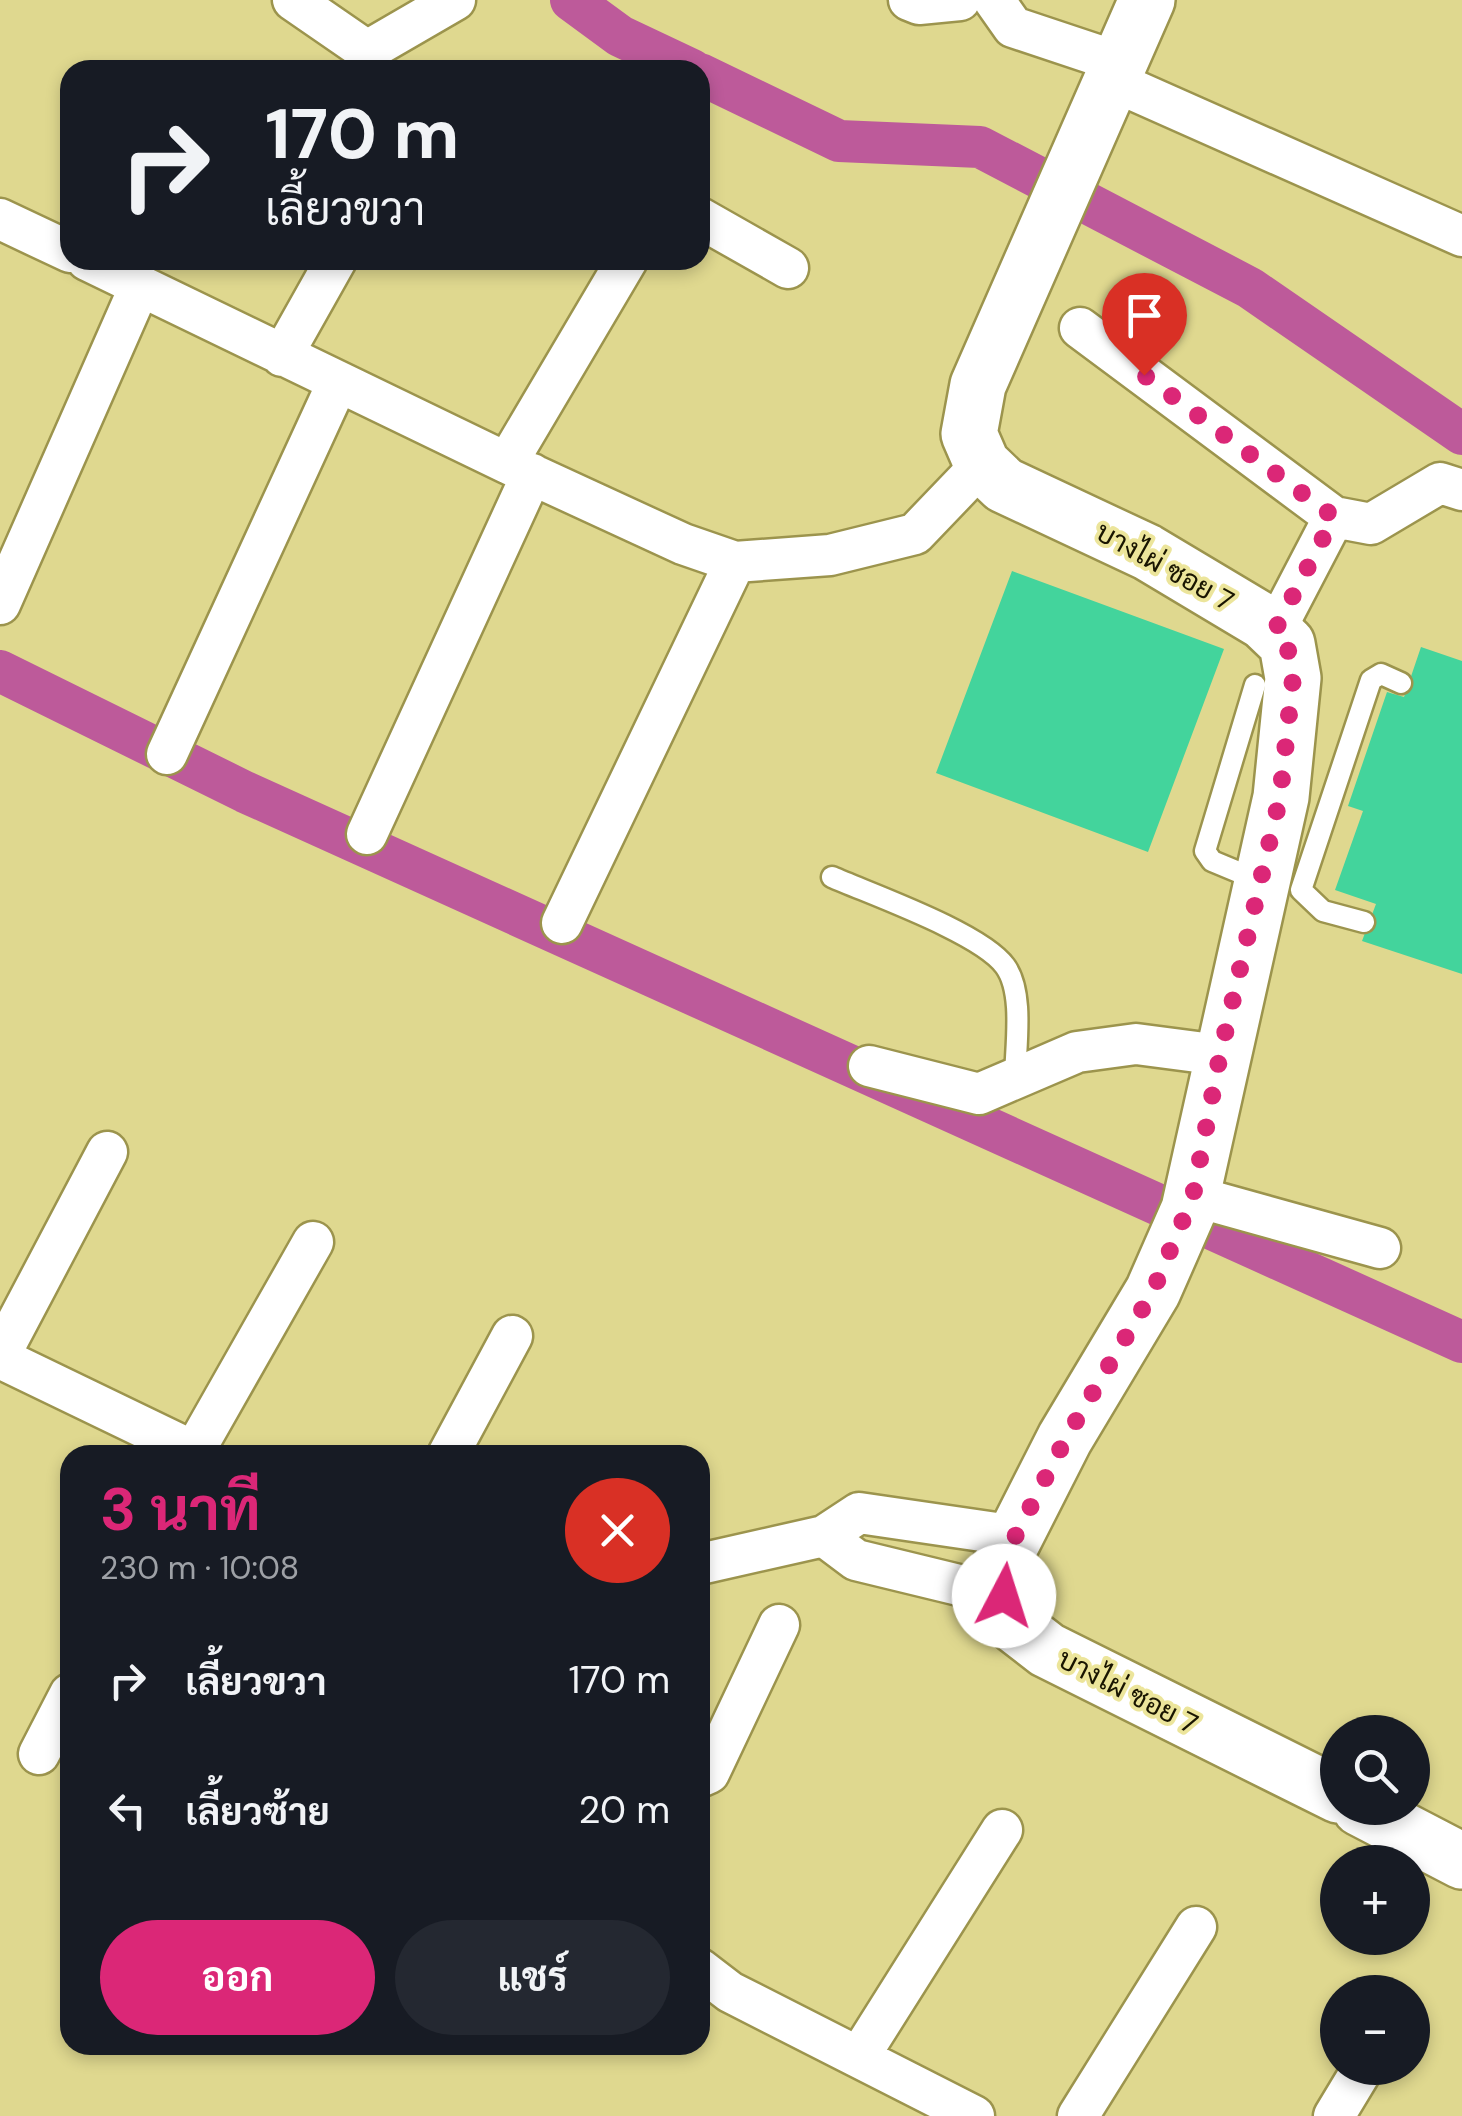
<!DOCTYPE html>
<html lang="th">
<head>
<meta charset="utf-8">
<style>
	:root { --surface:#171b24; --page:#242831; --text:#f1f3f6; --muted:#9ea1a6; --accent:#db2777 }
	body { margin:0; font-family:"DM Sans",Sarabun,sans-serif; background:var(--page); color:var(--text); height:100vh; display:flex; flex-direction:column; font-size:38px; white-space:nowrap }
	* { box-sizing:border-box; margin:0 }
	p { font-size:32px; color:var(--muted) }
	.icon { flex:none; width:55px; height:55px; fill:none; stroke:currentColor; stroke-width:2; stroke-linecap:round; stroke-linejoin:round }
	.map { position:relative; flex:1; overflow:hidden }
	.side { position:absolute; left:60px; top:1445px; width:650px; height:610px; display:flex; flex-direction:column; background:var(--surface); border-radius:30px; box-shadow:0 5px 15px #0003 }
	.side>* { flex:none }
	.banner { position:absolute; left:60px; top:60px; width:650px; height:210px; border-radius:30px; box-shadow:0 5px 15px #0003; background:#171b24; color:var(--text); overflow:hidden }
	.controls { position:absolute; left:1320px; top:1715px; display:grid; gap:20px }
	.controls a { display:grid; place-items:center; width:110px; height:110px; border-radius:50%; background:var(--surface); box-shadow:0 5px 15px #0003; font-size:50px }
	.pin { position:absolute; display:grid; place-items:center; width:85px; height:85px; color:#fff; margin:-102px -42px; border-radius:50% 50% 50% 0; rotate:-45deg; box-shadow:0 0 10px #0007 }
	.pin .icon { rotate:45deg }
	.me { position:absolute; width:110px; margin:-55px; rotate:5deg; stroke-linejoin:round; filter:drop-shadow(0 0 8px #0008) }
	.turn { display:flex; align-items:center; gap:35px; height:210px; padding:0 40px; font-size:45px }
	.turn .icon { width:130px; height:130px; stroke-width:2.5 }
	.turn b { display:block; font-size:70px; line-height:85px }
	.round { display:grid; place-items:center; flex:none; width:105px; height:105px; border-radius:52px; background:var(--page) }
	.overview { display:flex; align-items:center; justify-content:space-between; height:170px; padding:0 40px }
	h1 { font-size:60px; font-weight:700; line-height:75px; color:var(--accent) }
	.primary-button { display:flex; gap:20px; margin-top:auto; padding:20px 40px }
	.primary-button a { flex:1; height:115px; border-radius:60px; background:var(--accent); color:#fff; font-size:40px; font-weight:700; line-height:115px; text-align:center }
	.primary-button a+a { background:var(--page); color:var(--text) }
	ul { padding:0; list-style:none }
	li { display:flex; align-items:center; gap:30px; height:130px; padding:0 40px }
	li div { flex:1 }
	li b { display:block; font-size:38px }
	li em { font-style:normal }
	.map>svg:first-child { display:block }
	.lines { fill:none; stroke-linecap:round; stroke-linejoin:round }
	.canal { stroke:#bd5a9a; stroke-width:42 }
	.building { fill:#43d49c }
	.lane-casing { stroke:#9c944d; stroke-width:25 }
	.street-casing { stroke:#9c944d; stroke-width:45 }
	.secondary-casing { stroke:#9c944d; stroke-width:60 }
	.lane { stroke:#fff; stroke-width:20 }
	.street { stroke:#fff; stroke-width:40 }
	.secondary { stroke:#fff; stroke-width:55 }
	.route { stroke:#db2777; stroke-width:18; stroke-dasharray:0 32.4 }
	.labels { text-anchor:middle; stroke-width:8; stroke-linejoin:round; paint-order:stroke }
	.street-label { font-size:28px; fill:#191500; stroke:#ece59b }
</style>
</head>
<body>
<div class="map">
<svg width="1462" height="2116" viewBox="0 0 1462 2116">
	<rect width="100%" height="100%" fill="#dfd88f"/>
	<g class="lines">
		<path class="canal" d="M 571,0 L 620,36 L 692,70
			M 700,74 L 839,141 L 980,147 L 1250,288 L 1462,434
			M 0,671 L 245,792 L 1462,1342"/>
	</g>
	<path class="building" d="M 1012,571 L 1224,649 L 1148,852 L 936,773 Z
		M 1421,647 L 1462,661 L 1462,974 L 1362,941 L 1376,904 L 1335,890 L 1363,811 L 1348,806 L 1387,692 L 1404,697 Z"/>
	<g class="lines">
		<defs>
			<path id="lane" d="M 1255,685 L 1205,851 L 1212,861 L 1260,881
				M 832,877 C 873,895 981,933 1005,966 C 1025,993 1015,1050 1015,1081
				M 1364,922 L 1323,911 L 1301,890 L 1371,680 L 1381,674 L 1401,683"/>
			<path id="street" d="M 293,0 L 367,51 L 455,0
				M 909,0 L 919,4 L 960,0
				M 994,0 L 1013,27 L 1121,63
				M 1113,81 L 1462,236
				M 700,218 L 788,268
				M 0,219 L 70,252
				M 87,260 L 507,463 L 683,544 L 735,562 L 830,555 L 915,534 L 982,464
				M 1080,328 L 1334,517 L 1371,524 L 1440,483 L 1462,490
				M 282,356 L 336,260
				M 507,463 L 627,260
				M 0,604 L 140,286
				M 1274,632 L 1334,517
				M 167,754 L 337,384
				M 367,834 L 532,474
				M 562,923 L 735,562
				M 869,1066 L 979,1094 L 1077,1052 L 1136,1044 L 1220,1055
				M 1193,1196 L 1380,1248
				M 0,1355 L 107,1152
				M 0,1358 L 201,1455
				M 192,1455 L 313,1242
				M 448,1455 L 512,1336
				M 824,1536 L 856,1560 L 1004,1596
				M 700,1564 L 824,1536 L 859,1513 L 1016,1536
				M 39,1754 L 70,1694
				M 700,1777 L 709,1773 L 779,1625
				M 700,1969 L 730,1992 L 974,2116
				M 860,2055 L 1002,1830
				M 1078,2116 L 1196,1927
				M 1334,2116 L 1363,2068"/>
			<path id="secondary" d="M 1147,0 L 978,385 L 969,434 L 982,464 L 1004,485 L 1147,552 L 1264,622 L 1287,644 L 1293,678 L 1281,797 L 1189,1209 L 1153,1291 L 1065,1438 L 999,1568 L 1016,1626 L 1047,1650 L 1338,1795
				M 1360,1808 L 1462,1861"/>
		</defs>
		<use href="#lane" class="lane-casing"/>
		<use href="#street" class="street-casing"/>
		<use href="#secondary" class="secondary-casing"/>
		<use href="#lane" class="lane"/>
		<use href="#street" class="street"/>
		<use href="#secondary" class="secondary"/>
	</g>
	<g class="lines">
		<path class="route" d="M 1004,1596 L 999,1568 L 1066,1438 L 1153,1291 L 1193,1196 L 1220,1055 L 1280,797 L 1293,678 L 1287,644 L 1274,632 L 1334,517 L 1144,375"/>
	</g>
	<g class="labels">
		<g class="street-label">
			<text transform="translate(1165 566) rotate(29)" y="10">บางไผ่ ซอย 7</text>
			<text transform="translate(1128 1691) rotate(27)" y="10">บางไผ่ ซอย 7</text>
		</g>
	</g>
</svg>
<div class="controls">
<a><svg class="icon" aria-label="search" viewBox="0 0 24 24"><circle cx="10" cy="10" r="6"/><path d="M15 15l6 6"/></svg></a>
<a>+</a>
<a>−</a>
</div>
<div class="pin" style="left:1144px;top:375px;background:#d93025"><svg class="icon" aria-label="arrive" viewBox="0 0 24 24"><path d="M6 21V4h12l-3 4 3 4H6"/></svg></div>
<svg class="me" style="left:1004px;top:1596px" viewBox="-20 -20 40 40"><circle r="19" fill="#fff"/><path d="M0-13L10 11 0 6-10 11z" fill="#db2777"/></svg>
<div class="banner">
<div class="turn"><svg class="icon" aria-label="right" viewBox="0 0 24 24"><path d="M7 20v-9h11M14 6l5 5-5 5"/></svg><div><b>170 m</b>เลี้ยวขวา</div></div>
</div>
<section class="side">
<div class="overview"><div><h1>3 นาที</h1><p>230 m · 10:08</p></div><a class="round" style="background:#d93025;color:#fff"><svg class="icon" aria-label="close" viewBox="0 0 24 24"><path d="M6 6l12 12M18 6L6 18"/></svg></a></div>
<ul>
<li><svg class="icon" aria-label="right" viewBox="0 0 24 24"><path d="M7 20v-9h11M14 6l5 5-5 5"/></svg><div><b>เลี้ยวขวา</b></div><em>170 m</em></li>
<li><svg class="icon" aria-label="left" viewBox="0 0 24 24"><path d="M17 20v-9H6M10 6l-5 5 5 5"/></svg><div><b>เลี้ยวซ้าย</b></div><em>20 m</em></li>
</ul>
<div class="primary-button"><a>ออก</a><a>แชร์</a></div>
</section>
</div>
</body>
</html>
